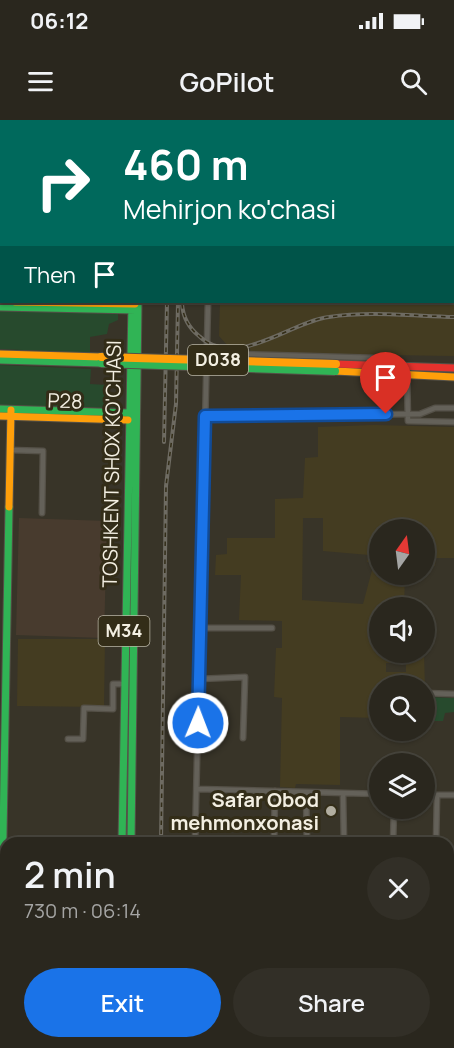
<!DOCTYPE html>
<html lang="en">
<head>
<meta charset="utf-8">
<style>
	:root { --surface:#2a271e; --page:#322f27; --text:#f1f3f6; --muted:#a5a5a4; --line:#46443c; --accent:#1a73e8 }
	body { margin:0; font-family:Manrope,sans-serif; background:var(--page); color:var(--text); height:100vh; display:flex; flex-direction:column; font-size:22px; white-space:nowrap }
	* { box-sizing:border-box; margin:0 }
	p { font-size:20px; color:var(--muted) }
	.icon { flex:none; width:33px; height:33px; fill:none; stroke:currentColor; stroke-width:2; stroke-linecap:round; stroke-linejoin:round }
	.map { position:relative; flex:1; overflow:hidden }
	.sheet { position:absolute; left:0px; top:717px; width:454px; height:212px; display:flex; flex-direction:column; background:var(--surface); border-radius:18px 18px 0 0; box-shadow:0 2px 4px #0004,0 0 0 2px var(--line) }
	.sheet>* { flex:none }
	.top-card { position:absolute; left:0px; top:0px; width:454px; height:183px; box-shadow:0 2px 4px #0004,0 0 0 2px var(--line); background:#00695c; color:#fff; overflow:hidden }
	.needle { width:39px; rotate:14deg }
	.fabs { position:absolute; left:369px; top:399px; display:grid; gap:12px }
	.fabs a { display:grid; place-items:center; width:66px; height:66px; border-radius:50%; background:var(--surface); box-shadow:0 2px 4px #0004,0 0 0 2px var(--line); font-size:30px }
	.pin { position:absolute; display:grid; place-items:center; width:51px; height:51px; color:#fff; margin:-62px -26px; border-radius:50% 50% 50% 0; rotate:-45deg; box-shadow:0 0 6px #0007 }
	.pin .icon { rotate:45deg }
	.me { position:absolute; width:66px; margin:-33px; rotate:1deg; stroke-linejoin:round; filter:drop-shadow(0 0 4px #0008) }
	.turn { display:flex; align-items:center; gap:21px; height:126px; padding:0 24px; font-size:27px }
	.turn .icon { width:78px; height:78px; stroke-width:2.5 }
	.turn b { display:block; font-size:42px; line-height:51px }
	.then { display:flex; align-items:center; height:57px; padding:0 24px; background:#0003; gap:12px; font-size:22px }
	.round { display:grid; place-items:center; flex:none; width:63px; height:63px; border-radius:32px; background:var(--page) }
	.overview { display:flex; align-items:center; justify-content:space-between; height:102px; padding:0 24px }
	h1 { font-size:36px; font-weight:600; line-height:45px }
	.action { display:flex; gap:12px; margin-top:auto; padding:12px 24px }
	.action a { flex:1; height:69px; border-radius:36px; background:var(--accent); color:#fff; font-size:24px; font-weight:600; line-height:69px; text-align:center }
	.action a+a { background:var(--page); color:var(--text) }
	.status { display:flex; justify-content:space-between; align-items:center; height:42px; padding:0 30px; background:var(--surface); direction:ltr }
	.status svg { height:16px; fill:currentColor }
	header { display:flex; justify-content:space-between; align-items:center; height:78px; padding:0 24px; background:var(--surface); font-size:27px; font-weight:600 }
	.map>svg:first-child { display:block }
	.commercial { fill:#483b2e }
	.built { fill:#443c21; fill-rule:evenodd }
	.green { fill:#274a2d }
	.lines { fill:none; stroke-linecap:round; stroke-linejoin:round }
	.street-casing { stroke:#555148; stroke-width:7 }
	.fast-casing { stroke:#555148; stroke-width:9 }
	.slow-casing { stroke:#555148; stroke-width:9 }
	.jam-casing { stroke:#555148; stroke-width:9 }
	.street { stroke:#646159; stroke-width:4.5 }
	.fast { stroke:#30b455; stroke-width:7 }
	.slow { stroke:#ff9f0a; stroke-width:7 }
	.jam { stroke:#e5322d; stroke-width:7 }
	.rail-casing { stroke:#6e6b62; stroke-width:4 }
	.rail { stroke:#332d18; stroke-width:1.5; stroke-dasharray:4.5; stroke-linecap:butt }
	.fast-bridge-casing { stroke:#555148; stroke-width:10; stroke-linecap:butt }
	.slow-bridge-casing { stroke:#555148; stroke-width:10; stroke-linecap:butt }
	.fast-bridge { stroke:#30b455; stroke-width:8 }
	.slow-bridge { stroke:#ff9f0a; stroke-width:8 }
	.route-casing { stroke:#114b97; stroke-width:15 }
	.route { stroke:#1a73e8; stroke-width:10 }
	.poi-dot { fill:#b2aea1; stroke:#332d18; stroke-width:2 }
	.labels { text-anchor:middle; stroke-width:6; stroke-linejoin:round; paint-order:stroke }
	.shield { fill:#332d18; stroke:#b9b5a5; stroke-width:1.5 }
	.shield-label { font-size:18px; font-weight:bold; fill:#f3efe2 }
	.street-label { font-size:20px; fill:#f3efe2; stroke:#332d18 }
	.poi-label { font-size:20px; font-weight:bold; fill:#f3efe2; stroke:#332d18; text-anchor:end }
</style>
</head>
<body>
<div class="status"><b>06:12</b><svg viewBox="0 0 49 12"><path d="M0 12V9h3v3zM5 12V6h3v6zM10 12V3h3v9zM15 12V0h3v12zM26 1h20v11H26zM47 4h2v5h-2z"/></svg></div>
<header><svg class="icon" aria-label="menu" viewBox="0 0 24 24"><path d="M4 6h16M4 12h16M4 18h16"/></svg>GoPilot<svg class="icon" aria-label="search" viewBox="0 0 24 24"><circle cx="10" cy="10" r="6"/><path d="M15 15l6 6"/></svg></header>
<div class="map">
<svg width="454" height="928" viewBox="0 0 454 928">
	<rect width="100%" height="100%" fill="#383428"/>
	<path class="commercial" d="M 19,398 L 107,401 L 104,518 L 16,515 Z"/>
	<path class="built" d="M 454,5 L 454,236 L 251,233 L 249,225 L 227,225 L 219,216 L 220,182 L 453,182 Z
		M 374,305 L 454,307 L 454,438 L 436,438 L 435,446 L 425,445 L 424,410 L 380,410 L 380,454 L 405,455 L 404,487 L 380,488 L 380,532 L 424,533 L 425,569 L 424,566 L 380,566 L 379,598 L 340,597 L 340,665 L 296,664 L 295,668 L 280,667 L 282,578 L 274,577 L 276,528 L 282,528 L 282,501 L 239,500 L 241,455 L 215,455 L 216,435 L 227,434 L 227,418 L 275,418 L 275,379 L 303,378 L 305,338 L 318,337 L 318,307 ZM 303,398 L 323,398 L 323,431 L 369,435 L 367,442 L 374,443 L 363,484 L 302,480 ZM 386,543 L 406,543 L 406,552 L 386,552 Z
		M 18,519 L 105,519 L 104,587 L 17,586 Z
		M 280,922 L 438,923 L 438,928 L 280,928 Z"/>
	<path class="green" d="M 0,190 L 118,194 L 118,200 L 109,204 L 107,214 L 90,217 L 90,233 L 0,229 Z
		M 0,245 L 91,249 L 90,264 L 107,265 L 108,277 L 115,279 L 116,288 L 0,285 Z
		M 425,577 L 454,578 L 454,592 L 445,593 L 443,601 L 425,601 Z"/>
	<g class="lines">
		<defs>
			<path id="street" d="M 20,2 L 20,0
				M 213,2 L 213,0
				M 278,2 L 278,0
				M 0,31 L 2,32
				M 453,103 L 454,103
				M 207,233 L 377,238 L 390,240 L 388,246
				M 407,255 L 408,301 L 454,302
				M 205,296 L 420,294 L 435,288 L 454,288
				M 10,330 L 43,331 L 42,393
				M 200,508 L 272,508
				M 199,559 L 245,557 L 243,618
				M 424,573 L 454,574
				M 68,619 L 83,619 L 84,588 L 113,589 L 113,564 L 124,564
				M 197,669 L 380,674
				M 306,673 L 307,723
				M 343,674 L 344,723
				M 424,675 L 454,675
				M 195,723 L 208,182
				M 274,723 L 275,671
				M 393,723 L 394,688
				M 436,723 L 437,676
				M 234,922 L 235,928
				M 316,922 L 317,928
				M 432,928 L 436,922"/>
			<path id="fast" d="M 136,0 L 136,2
				M 143,0 L 143,2
				M 0,181 L 2,181
				M 0,187 L 136,190
				M 0,240 L 101,243
				M 0,289 L 129,293
				M 122,723 L 132,182
				M 131,723 L 138,182
				M 0,879 L 9,387
				M 0,914 L 6,914
				M 120,922 L 120,928
				M 128,922 L 128,928"/>
			<path id="slow" d="M 15,182 L 135,184
				M 0,234 L 101,237
				M 335,251 L 454,257
				M 0,296 L 128,300
				M 9,387 L 11,290"/>
			<path id="jam" d="M 336,244 L 454,248"/>
		</defs>
		<use href="#street" class="street-casing"/>
		<use href="#fast" class="fast-casing"/>
		<use href="#slow" class="slow-casing"/>
		<use href="#jam" class="jam-casing"/>
		<use href="#street" class="street"/>
		<use href="#fast" class="fast"/>
		<use href="#slow" class="slow"/>
		<use href="#jam" class="jam"/>
		<defs>
			<path id="rail" d="M 166,2 L 166,0
				M 191,2 L 191,0
				M 182,184 C 183,197 189,208 199,216 C 236,251 289,202 329,197 C 369,191 414,196 454,197
				M 164,322 L 167,182
				M 161,723 L 166,366 L 176,284 L 178,182
				M 150,928 L 150,922"/>
		</defs>
		<use href="#rail" class="rail-casing"/>
		<use href="#rail" class="rail"/>
		<defs>
			<path id="fast-bridge" d="M 101,243 L 335,251"/>
			<path id="slow-bridge" d="M 101,237 L 336,244"/>
		</defs>
		<use href="#fast-bridge" class="fast-bridge-casing"/>
		<use href="#slow-bridge" class="slow-bridge-casing"/>
		<use href="#fast-bridge" class="fast-bridge"/>
		<use href="#slow-bridge" class="slow-bridge"/>
	</g>
	<g class="lines">
		<defs>
			<path id="route" d="M 198,603 L 205,296 L 386,294"/>
		</defs>
		<use href="#route" class="route-casing"/>
		<use href="#route" class="route"/>
	</g>
	<circle class="poi-dot" cx="331" cy="691" r="6"/>
	<g class="labels">
		<g class="shield">
			<rect x="188" y="225" width="60" height="30" rx="4.5"/>
			<rect x="98.5" y="496" width="51" height="30" rx="4.5"/>
		</g>
		<g class="shield-label">
			<text x="218" y="246">D038</text>
			<text x="124" y="517">M34</text>
		</g>
		<g class="street-label">
			<text transform="translate(65 281) rotate(2)" y="7">Р28</text>
			<text transform="translate(112 344) rotate(-89)" y="7">TOSHKENT SHOX KO'CHASI</text>
		</g>
		<g class="poi-label">
			<text x="319" y="687">Safar Obod<tspan x="319" dy="23">mehmonxonasi</tspan></text>
		</g>
	</g>
</svg>
<div class="fabs">
<a><svg class="needle" viewBox="-14 -14 28 28"><path d="M0-13l5 13h-10z" fill="#e53935"/><path d="M0 13l5-13h-10z" fill="#a5a5a4"/></svg></a>
<a><svg class="icon" aria-label="sound" viewBox="0 0 24 24"><path d="M4 9h4l5-4v14l-5-4H4zM17 9q2 3 0 6"/></svg></a>
<a><svg class="icon" aria-label="search" viewBox="0 0 24 24"><circle cx="10" cy="10" r="6"/><path d="M15 15l6 6"/></svg></a>
<a><svg class="icon" aria-label="layers" viewBox="0 0 24 24"><path d="M12 4l9 5-9 5-9-5zM3 14l9 5 9-5"/></svg></a>
</div>
<div class="pin" style="left:386px;top:294px;background:#d93025"><svg class="icon" aria-label="arrive" viewBox="0 0 24 24"><path d="M6 21V4h12l-3 4 3 4H6"/></svg></div>
<svg class="me" style="left:198px;top:603px" viewBox="-20 -20 40 40"><circle r="17" fill="#1a73e8" stroke="#fff" stroke-width="3"/><path d="M0-11L8 9 0 5-8 9z" fill="#fff"/></svg>
<div class="top-card">
<div class="turn"><svg class="icon" aria-label="right" viewBox="0 0 24 24"><path d="M7 20v-9h11M14 6l5 5-5 5"/></svg><div><b>460 m</b>Mehirjon ko'chasi</div></div>
<div class="then">Then<svg class="icon" aria-label="arrive" viewBox="0 0 24 24"><path d="M6 21V4h12l-3 4 3 4H6"/></svg></div>
</div>
<section class="sheet">
<div class="overview"><div><h1>2 min</h1><p>730 m · 06:14</p></div><a class="round"><svg class="icon" aria-label="close" viewBox="0 0 24 24"><path d="M6 6l12 12M18 6L6 18"/></svg></a></div>
<div class="action"><a>Exit</a><a>Share</a></div>
</section>
</div>
</body>
</html>
